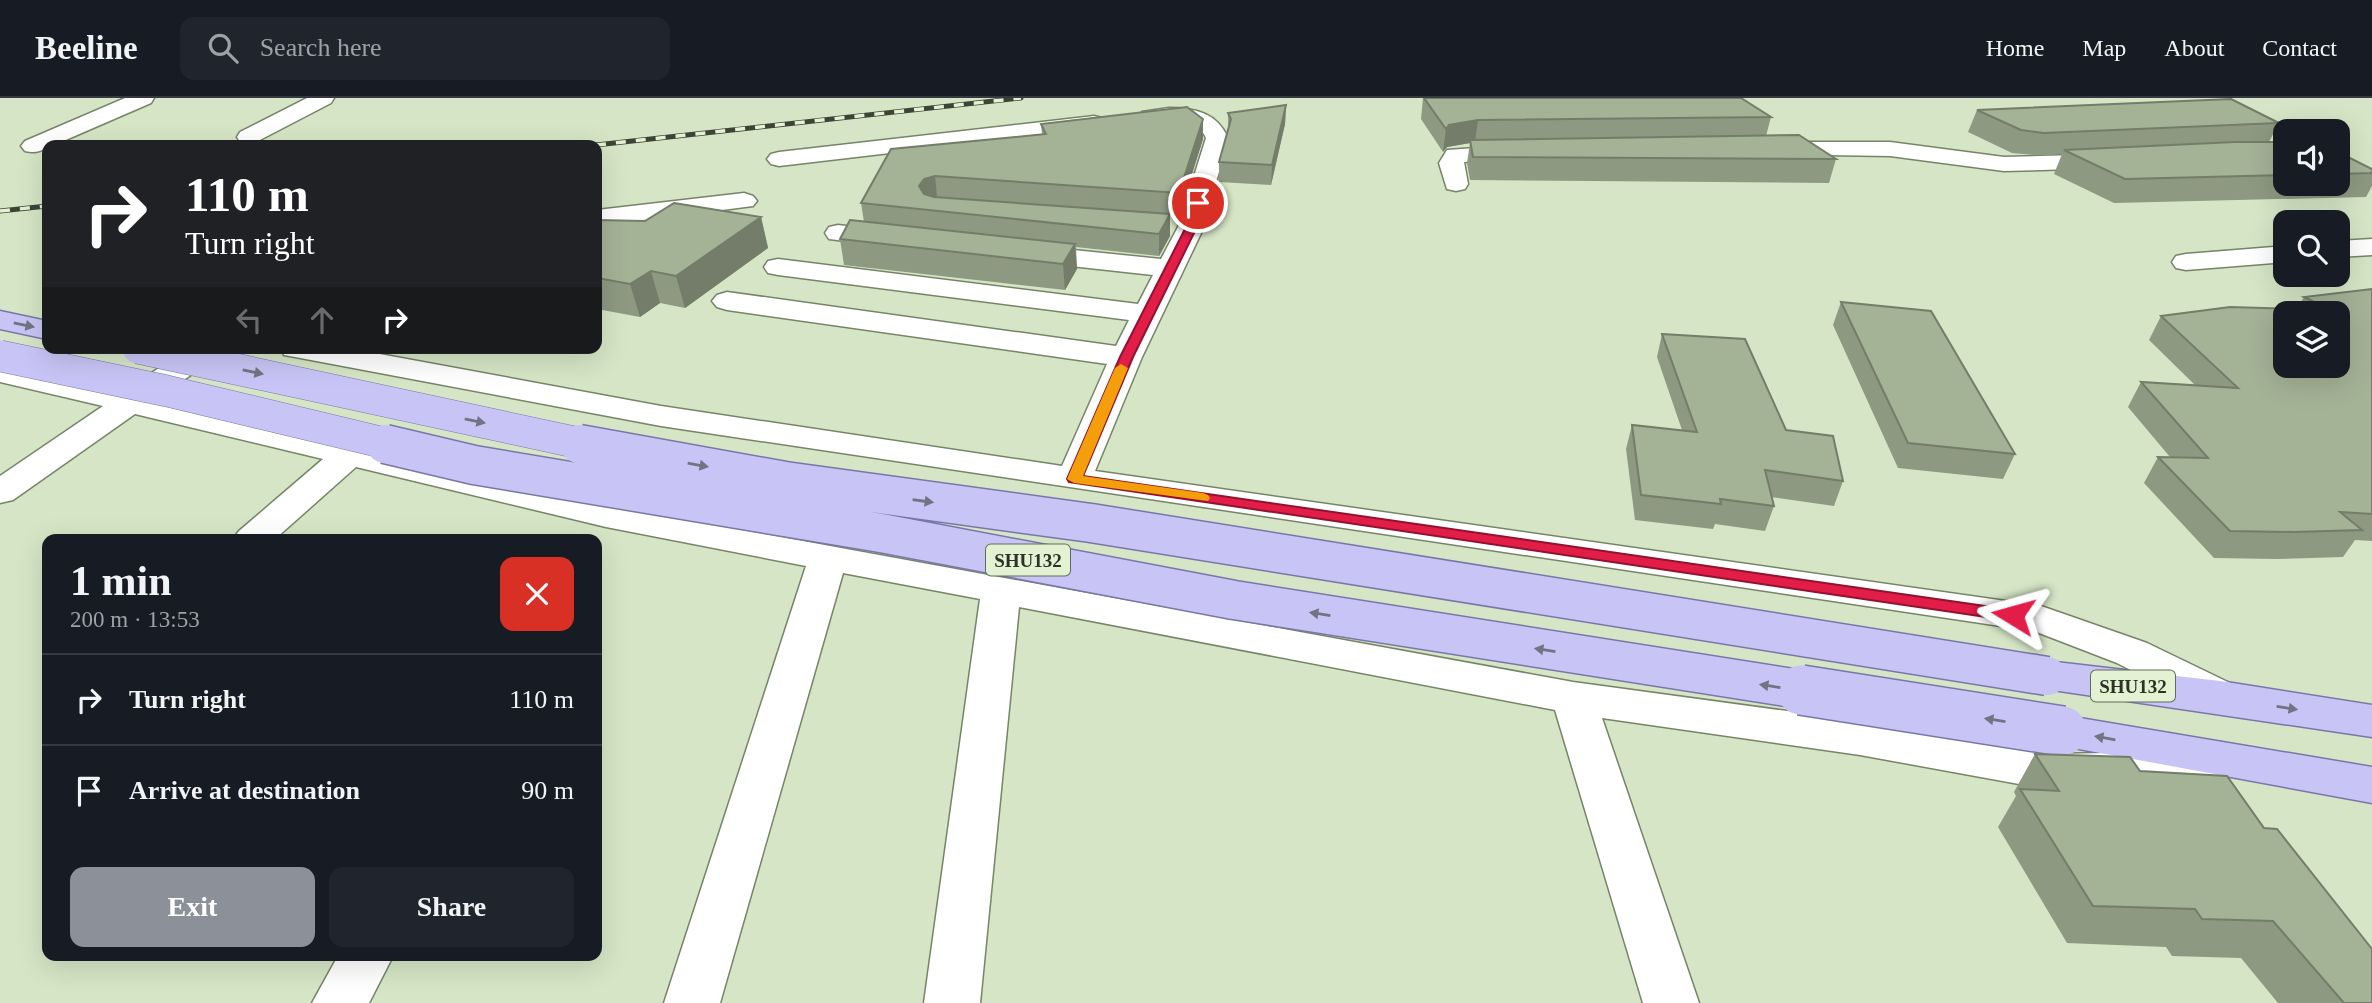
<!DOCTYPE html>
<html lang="en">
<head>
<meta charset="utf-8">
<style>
	:root { --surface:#171b24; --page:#20242c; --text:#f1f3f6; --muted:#9ea1a6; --line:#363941; --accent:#8c9099 }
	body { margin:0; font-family:"Times New Roman",serif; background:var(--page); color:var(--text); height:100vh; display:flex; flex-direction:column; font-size:26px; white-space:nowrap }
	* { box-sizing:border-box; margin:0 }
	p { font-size:23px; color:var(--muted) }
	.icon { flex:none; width:38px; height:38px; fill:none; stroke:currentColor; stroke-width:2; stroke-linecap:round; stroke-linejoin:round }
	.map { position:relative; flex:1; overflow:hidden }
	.sheet { position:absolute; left:42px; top:436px; width:560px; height:427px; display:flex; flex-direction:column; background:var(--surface); border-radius:14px; box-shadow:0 7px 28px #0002 }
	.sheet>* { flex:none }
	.guide { position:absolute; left:42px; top:42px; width:560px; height:214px; border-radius:14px; box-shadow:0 7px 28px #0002; background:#202124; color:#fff; overflow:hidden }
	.tools { position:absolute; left:2273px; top:21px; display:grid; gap:14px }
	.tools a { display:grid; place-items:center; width:77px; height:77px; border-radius:14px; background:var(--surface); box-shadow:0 7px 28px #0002; font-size:35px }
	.pin { position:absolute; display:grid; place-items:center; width:60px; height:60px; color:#fff; margin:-30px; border:4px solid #fff; border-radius:50%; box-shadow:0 2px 7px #0007 }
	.me { position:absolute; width:77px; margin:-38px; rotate:278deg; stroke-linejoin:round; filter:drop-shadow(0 0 5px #0008) }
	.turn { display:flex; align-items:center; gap:24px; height:147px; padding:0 28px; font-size:32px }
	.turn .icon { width:91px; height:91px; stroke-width:2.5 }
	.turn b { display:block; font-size:49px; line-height:60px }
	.lanes { display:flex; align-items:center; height:66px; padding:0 28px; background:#0003; justify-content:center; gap:35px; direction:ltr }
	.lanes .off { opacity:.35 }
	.round { display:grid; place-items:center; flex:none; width:74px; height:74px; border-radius:14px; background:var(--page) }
	.headline { display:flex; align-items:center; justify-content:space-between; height:119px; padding:0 28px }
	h1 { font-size:42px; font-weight:700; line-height:52px }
	.button { display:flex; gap:14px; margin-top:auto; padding:14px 28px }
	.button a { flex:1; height:80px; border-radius:14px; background:var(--accent); color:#fff; font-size:28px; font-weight:700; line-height:80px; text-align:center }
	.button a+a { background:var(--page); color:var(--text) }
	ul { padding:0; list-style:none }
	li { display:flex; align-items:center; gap:21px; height:91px; padding:0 28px; border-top:2px solid var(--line) }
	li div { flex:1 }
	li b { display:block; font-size:26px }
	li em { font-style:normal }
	header { display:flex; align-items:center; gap:42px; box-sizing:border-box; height:98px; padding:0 35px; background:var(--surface); border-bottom:2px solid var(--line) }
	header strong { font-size:33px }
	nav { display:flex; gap:38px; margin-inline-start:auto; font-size:24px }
	.search { width:490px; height:63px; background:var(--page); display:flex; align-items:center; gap:18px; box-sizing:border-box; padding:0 24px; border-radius:14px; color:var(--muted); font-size:26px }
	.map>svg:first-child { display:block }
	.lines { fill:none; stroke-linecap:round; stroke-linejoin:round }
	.minor-casing { stroke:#768467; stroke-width:3 }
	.major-casing { stroke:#7977a8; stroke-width:3 }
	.minor { fill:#fff; fill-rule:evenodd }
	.major { fill:#c8c4f5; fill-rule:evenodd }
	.rail-casing { stroke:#3d4436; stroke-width:5 }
	.rail { stroke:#e2f2d2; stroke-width:3.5; stroke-dasharray:10; stroke-linecap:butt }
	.major-bridge-far2-casing { stroke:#7977a8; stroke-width:32; stroke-linecap:butt }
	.major-bridge-far1-casing { stroke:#7977a8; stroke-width:41; stroke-linecap:butt }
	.major-bridge-casing { stroke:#7977a8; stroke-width:52; stroke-linecap:butt }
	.major-bridge-far2 { stroke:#c8c4f5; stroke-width:31 }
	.major-bridge-far1 { stroke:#c8c4f5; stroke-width:38 }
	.major-bridge { stroke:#c8c4f5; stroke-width:49 }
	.wall { fill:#8d9981 }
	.shaded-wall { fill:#737d69 }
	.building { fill:#a4b296; stroke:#737d69; stroke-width:2; fill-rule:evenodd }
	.oneway { fill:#727483 }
	.route { fill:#e11d48; stroke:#92132f; stroke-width:2 }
	.slow { fill:#f59e0b }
	.labels { text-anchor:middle; stroke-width:5; stroke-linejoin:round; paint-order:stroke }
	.shield { fill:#e2f2d2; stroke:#636c5a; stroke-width:2 }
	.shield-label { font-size:19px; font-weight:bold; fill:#2c3226 }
</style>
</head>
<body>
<header>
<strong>Beeline</strong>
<div class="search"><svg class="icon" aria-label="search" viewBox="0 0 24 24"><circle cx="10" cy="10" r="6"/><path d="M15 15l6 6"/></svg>Search here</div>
<nav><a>Home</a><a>Map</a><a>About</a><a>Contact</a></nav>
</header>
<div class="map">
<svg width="2372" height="905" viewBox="0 0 2372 905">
	<rect width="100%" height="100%" fill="#d5e5c5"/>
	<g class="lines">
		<defs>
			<path id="minor" d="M 125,0 L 154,0 L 151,5 L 54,47 L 47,47 L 47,50 C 39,54 34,55 25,53 L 21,48 L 25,43 Z
				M 307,0 L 334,0 L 331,5 L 256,44 L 240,44 L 237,39 L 240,34 Z
				M 1169,10 C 1196,10 1217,15 1228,40 L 1204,129 L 1142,259 L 1095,373 L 2041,508 L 2147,545 L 2236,588 L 2242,599 L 2236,610 L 2220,615 L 2204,610 L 2117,565 L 2034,533 L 661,328 L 295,259 L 284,257 L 280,250 L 347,250 L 661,308 L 1062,368 L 1107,266 L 727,212 L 717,209 L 712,203 L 717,197 L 727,194 L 1116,248 L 1129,222 L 778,177 L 768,175 L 764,169 L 768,163 L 778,161 L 1138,206 L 1153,177 L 1025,163 L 1015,161 L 1011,155 L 1015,149 L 1025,147 L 1161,161 L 1178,129 L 1206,40 C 1194,13 1164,29 1142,24 L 1139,19 L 1142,14 Z
				M 1094,18 L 1102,20 L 1105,25 L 1102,30 L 779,68 L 771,66 L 767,61 L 771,56 L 779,54 Z
				M 1766,44 L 1890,44 L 2004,59 L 2111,56 L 2119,58 L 2123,63 L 2119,68 L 2111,70 L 2004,73 L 1890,58 L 1758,56 L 1754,51 L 1758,46 Z
				M 1520,47 L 1528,49 L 1532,54 L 1528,59 L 1464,64 L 1468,86 L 1465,91 L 1456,93 L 1447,91 L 1439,65 L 1447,52 Z
				M 744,95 L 753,98 L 757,103 L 753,108 L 597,128 L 597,112 Z
				M 838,127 L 904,135 L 908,141 L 904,147 L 895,149 L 829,141 L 825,135 L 829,129 Z
				M 2372,141 L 2372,157 L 2338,159 L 2338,143 Z
				M 2286,148 L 2286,164 L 2186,172 L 2176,170 L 2172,164 L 2176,158 L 2186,156 Z
				M 188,250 L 224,250 L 220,257 L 156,301 L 606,407 L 1573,584 L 1860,623 L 2052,656 L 2164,654 L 2221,644 L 2237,649 L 2244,661 L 2237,673 L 2164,690 L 2052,692 L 1860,657 L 1602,620 L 1699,905 L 1643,905 L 1555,612 L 1019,509 L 980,905 L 924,905 L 980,501 L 843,475 L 720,905 L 664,905 L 806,468 L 606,429 L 356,369 L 275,441 L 233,441 L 239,433 L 323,361 L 135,316 L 13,402 L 0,405 L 0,378 L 103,308 L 0,284 L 0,264 L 124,294 Z
				M 338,858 L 393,858 L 369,905 L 312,905 Z"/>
			<path id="major" d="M 0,213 L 47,223 L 47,241 L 0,231 Z
				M 2047,563 L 2220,583 L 2372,607 L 2372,639 L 2032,589 L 2025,578 L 2032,567 Z
				M 2062,617 L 2372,669 L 2372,705 L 2046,645 L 2039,633 L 2046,621 Z"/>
		</defs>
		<use href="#minor" class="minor-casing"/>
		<use href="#major" class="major-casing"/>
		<use href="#minor" class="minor"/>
		<use href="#major" class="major"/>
		<defs>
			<path id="rail" d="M 596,47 L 1021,0
				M 0,113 L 47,108"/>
		</defs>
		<use href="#rail" class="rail-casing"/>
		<use href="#rail" class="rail"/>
		<defs>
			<path id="major-bridge-far2" d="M 138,250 L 588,347
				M 0,258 L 167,293 L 393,347"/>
			<path id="major-bridge-far1" d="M 385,346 L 474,367 L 881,435 L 1234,502 L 1812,593
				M 579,346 L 785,383 L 1091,425 L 2047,578"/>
			<path id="major-bridge" d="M 1801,592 L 2062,633"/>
		</defs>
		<use href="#major-bridge-far2" class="major-bridge-far2-casing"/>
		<use href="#major-bridge-far1" class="major-bridge-far1-casing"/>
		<use href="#major-bridge" class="major-bridge-casing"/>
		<use href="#major-bridge-far2" class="major-bridge-far2"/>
		<use href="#major-bridge-far1" class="major-bridge-far1"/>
		<use href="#major-bridge" class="major-bridge"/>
	</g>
	<path class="wall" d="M 1423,0 L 1564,0 L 1771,19 L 1766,38 L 1836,61 L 1829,85 L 1470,82 L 1467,65 L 1470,45 L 1447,49 L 1443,54 L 1421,21 Z
		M 1286,7 L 1285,26 L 1271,87 L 1219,84 L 1219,64 L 1228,33 L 1228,15 Z
		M 1977,12 L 2279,25 L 2269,44 L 2286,44 L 2286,86 L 2338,86 L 2338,54 L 2372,71 L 2372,88 L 2366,99 L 2114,105 L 2054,76 L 2062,56 L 2035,57 L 2012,55 L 1968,34 Z
		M 1203,21 L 1203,41 L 1179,117 L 1170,117 L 1170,138 L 1159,158 L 1076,149 L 1077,171 L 1065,192 L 844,167 L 840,141 L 864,124 L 861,105 L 1042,37 L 1041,26 Z
		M 761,119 L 768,150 L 685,210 L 660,205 L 640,219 L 597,211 L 597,122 L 645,123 Z
		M 2372,191 L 2372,443 L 2355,442 L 2343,459 L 2277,461 L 2214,460 L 2144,385 L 2158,359 L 2170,359 L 2128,309 L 2141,284 L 2195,287 L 2149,242 L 2161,218 L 2297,211 L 2304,199 Z
		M 1841,204 L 2015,356 L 2003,381 L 1898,370 L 1833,227 Z
		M 1662,236 L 1786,332 L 1843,383 L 1834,408 L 1771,399 L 1774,408 L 1765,433 L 1715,426 L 1713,431 L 1635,422 L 1626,351 L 1632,327 L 1682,332 L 1657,259 Z
		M 2035,656 L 2140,673 L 2372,905 L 2278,905 L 2241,860 L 2172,858 L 2166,849 L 2067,845 L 1998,729 L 2016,698 L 2014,694 Z"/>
	<path class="shaded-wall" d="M 1286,7 L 1285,26 L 1271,87 L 1272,67 Z
		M 1203,21 L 1203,41 L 1179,117 L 1179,95 Z
		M 1478,22 L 1475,44 L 1470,42 L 1470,45 L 1447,49 L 1443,54 L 1446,31 L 1449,27 Z
		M 935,78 L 937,99 L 921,110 L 919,88 L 924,81 Z
		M 1170,116 L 1170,138 L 1159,158 L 1159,136 Z
		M 761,119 L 768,150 L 685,210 L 676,178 Z
		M 1075,146 L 1077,171 L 1065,192 L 1063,166 Z
		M 651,173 L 660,205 L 640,219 L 630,186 Z"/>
	<path class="building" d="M 1424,0 L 1741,0 L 1771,19 L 1478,22 L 1449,27 L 1446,31 Z
		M 2231,1 L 2279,25 L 2044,35 L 2021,32 L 1977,12 Z
		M 1286,7 L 1272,67 L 1219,64 L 1231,21 L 1228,15 Z
		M 1187,9 L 1203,21 L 1179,95 L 935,78 L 924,81 L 919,88 L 924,96 L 934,99 L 1170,116 L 1159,136 L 861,105 L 891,51 L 1046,36 L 1041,26 Z
		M 1799,37 L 1836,61 L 1473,59 L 1470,42 Z
		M 2235,44 L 2286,44 L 2286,77 L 2125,81 L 2064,52 Z
		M 2338,54 L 2372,71 L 2372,75 L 2338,76 Z
		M 674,105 L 761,119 L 676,178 L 651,173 L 630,186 L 597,180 L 597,122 L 645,123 Z
		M 850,122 L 1075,146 L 1063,166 L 840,141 Z
		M 2372,191 L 2372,416 L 2340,414 L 2362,432 L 2294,434 L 2230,433 L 2158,359 L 2208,360 L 2141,284 L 2238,290 L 2161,218 L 2230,209 L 2331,212 L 2304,199 ZM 2286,215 L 2338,215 L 2338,268 L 2286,268 Z
		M 1841,204 L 1931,213 L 2015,356 L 1908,345 Z
		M 1662,236 L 1745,241 L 1786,332 L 1833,338 L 1843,383 L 1765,372 L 1774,408 L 1720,401 L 1721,406 L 1641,397 L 1632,327 L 1697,334 Z
		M 2035,656 L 2130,659 L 2140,673 L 2227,678 L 2264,730 L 2277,731 L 2372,851 L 2372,905 L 2344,905 L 2273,823 L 2202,821 L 2195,811 L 2093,808 L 2020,691 L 2059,693 Z"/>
	<defs><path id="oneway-solid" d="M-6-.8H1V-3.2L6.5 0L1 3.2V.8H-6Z" transform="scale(1.75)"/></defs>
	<g class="oneway">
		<use href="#oneway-solid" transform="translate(24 227) rotate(12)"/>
		<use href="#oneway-solid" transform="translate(253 274) rotate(12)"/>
		<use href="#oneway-solid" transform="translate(475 323) rotate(12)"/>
		<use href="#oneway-solid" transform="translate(698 367) rotate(10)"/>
		<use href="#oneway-solid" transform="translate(923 403) rotate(8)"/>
		<use href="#oneway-solid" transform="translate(1320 516) rotate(-171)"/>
		<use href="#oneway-solid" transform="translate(1545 552) rotate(-171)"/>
		<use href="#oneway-solid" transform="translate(1770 588) rotate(-171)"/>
		<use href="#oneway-solid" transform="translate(2287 610) rotate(9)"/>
		<use href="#oneway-solid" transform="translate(1995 622) rotate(-171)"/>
		<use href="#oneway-solid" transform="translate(2105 640) rotate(-170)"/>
	</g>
	<path class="route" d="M 1198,102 L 1203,105 L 1197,129 L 1133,259 L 1083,378 L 2013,512 L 2022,517 L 2013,523 L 1069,384 L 1067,381 L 1120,259 L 1186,129 L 1192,105 Z"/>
	<path class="slow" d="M 1121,266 L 1128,270 L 1083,378 L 1203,395 L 1208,397 L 1210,400 L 1208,403 L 1074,385 L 1067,381 L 1115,270 Z"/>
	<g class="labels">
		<g class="shield">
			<rect x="986" y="446.5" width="84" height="31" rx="5"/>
			<rect x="2091" y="572.5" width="84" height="31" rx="5"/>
		</g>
		<g class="shield-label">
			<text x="1028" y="469">SHU132</text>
			<text x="2133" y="595">SHU132</text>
		</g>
	</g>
</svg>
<div class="tools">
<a><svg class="icon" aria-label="sound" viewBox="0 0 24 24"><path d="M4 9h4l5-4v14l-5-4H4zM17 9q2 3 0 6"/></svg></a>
<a><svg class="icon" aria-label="search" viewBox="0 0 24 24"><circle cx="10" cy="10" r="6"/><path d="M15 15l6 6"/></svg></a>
<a><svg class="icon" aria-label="layers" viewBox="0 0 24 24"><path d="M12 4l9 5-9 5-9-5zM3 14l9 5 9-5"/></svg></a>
</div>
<div class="pin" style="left:1198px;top:105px;background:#d93025"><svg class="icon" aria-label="arrive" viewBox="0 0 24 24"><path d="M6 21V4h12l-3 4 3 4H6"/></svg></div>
<svg class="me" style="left:2013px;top:517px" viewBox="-20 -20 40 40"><path d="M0-17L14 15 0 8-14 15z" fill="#e11d48" stroke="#fff" stroke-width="4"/></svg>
<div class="guide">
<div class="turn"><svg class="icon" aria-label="right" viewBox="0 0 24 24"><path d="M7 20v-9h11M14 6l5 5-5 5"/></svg><div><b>110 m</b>Turn right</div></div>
<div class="lanes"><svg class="icon off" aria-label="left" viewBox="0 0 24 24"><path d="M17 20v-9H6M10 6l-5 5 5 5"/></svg><svg class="icon off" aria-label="ahead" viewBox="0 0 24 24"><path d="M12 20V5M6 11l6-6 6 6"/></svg><svg class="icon" aria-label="right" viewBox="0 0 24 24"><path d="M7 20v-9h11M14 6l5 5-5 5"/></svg></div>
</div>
<section class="sheet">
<div class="headline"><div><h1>1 min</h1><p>200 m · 13:53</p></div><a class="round" style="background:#d93025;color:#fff"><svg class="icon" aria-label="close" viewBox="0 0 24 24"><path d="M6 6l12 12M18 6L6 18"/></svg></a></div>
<ul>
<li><svg class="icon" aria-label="right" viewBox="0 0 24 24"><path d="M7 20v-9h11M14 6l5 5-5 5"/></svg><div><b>Turn right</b></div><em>110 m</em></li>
<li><svg class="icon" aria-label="arrive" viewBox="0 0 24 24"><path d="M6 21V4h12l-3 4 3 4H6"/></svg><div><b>Arrive at destination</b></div><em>90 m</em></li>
</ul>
<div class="button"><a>Exit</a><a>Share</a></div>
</section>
</div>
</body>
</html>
